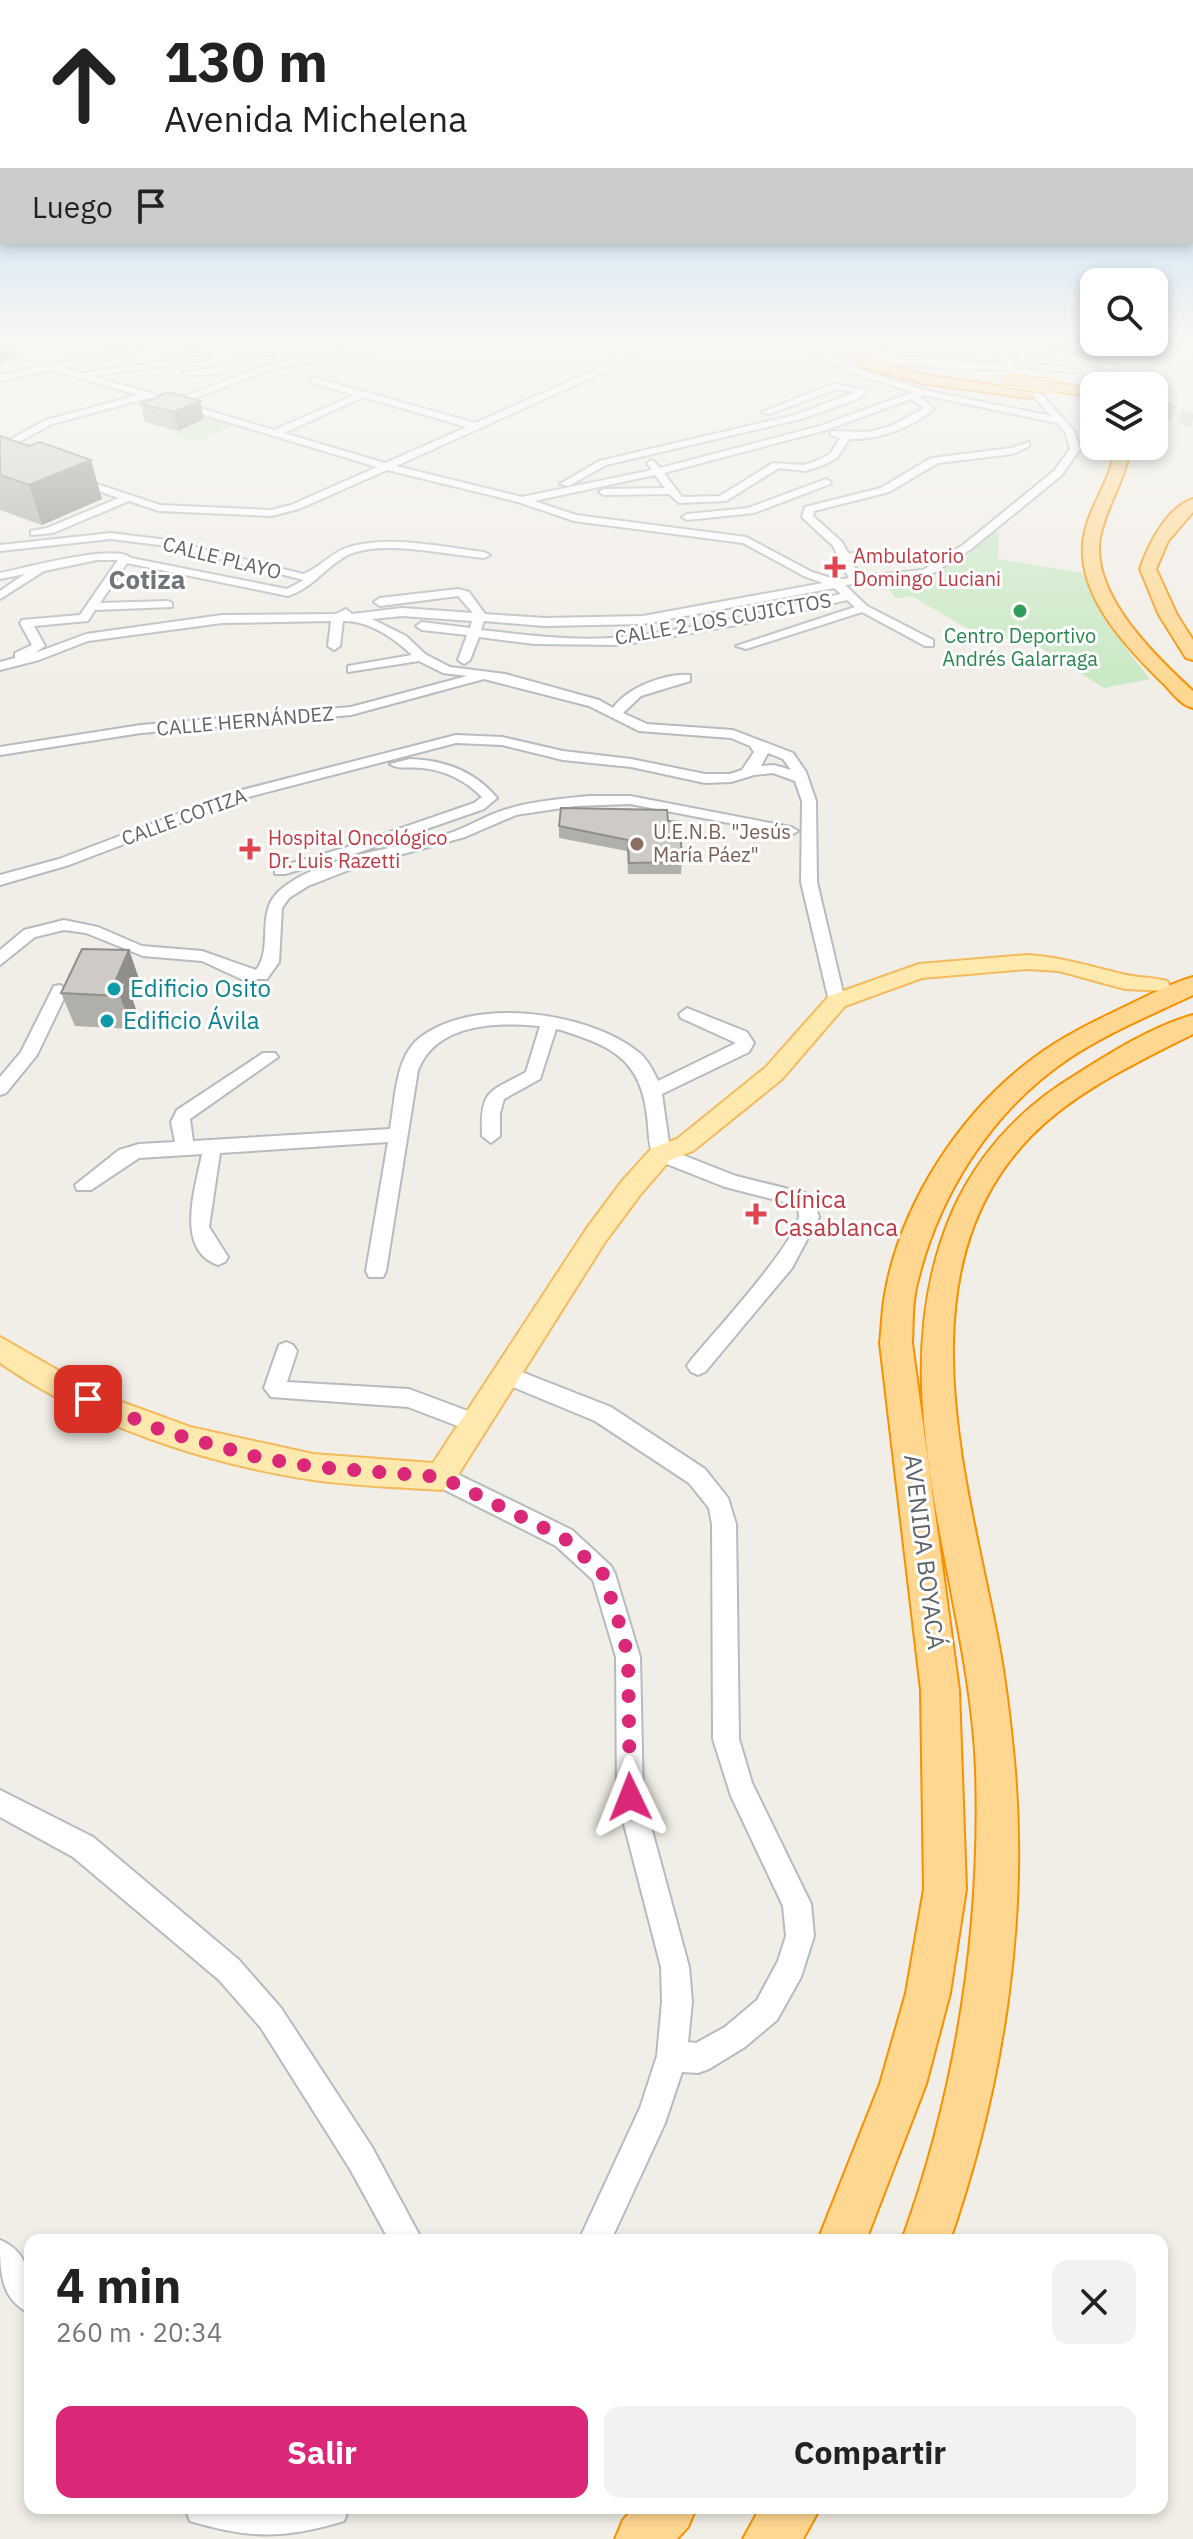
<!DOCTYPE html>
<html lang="es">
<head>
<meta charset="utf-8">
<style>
	:root { --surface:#fff; --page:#f2f2f2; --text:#222; --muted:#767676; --accent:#db2777 }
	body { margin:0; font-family:"IBM Plex Sans",sans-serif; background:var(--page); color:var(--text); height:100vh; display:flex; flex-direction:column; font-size:30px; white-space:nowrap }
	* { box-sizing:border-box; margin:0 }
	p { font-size:26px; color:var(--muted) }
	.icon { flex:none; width:44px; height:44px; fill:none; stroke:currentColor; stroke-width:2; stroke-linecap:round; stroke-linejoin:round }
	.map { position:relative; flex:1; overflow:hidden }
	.details { position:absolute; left:24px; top:2234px; width:1144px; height:280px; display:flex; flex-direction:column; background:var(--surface); border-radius:16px; box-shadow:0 4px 12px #0003 }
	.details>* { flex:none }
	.top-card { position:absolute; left:0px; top:0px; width:1194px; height:244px; box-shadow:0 4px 12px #0003; background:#fff; color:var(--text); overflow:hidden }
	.tools { position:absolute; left:1080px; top:268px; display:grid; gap:16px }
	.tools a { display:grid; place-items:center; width:88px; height:88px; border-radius:16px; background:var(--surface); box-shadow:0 4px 12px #0003; font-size:40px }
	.pin { position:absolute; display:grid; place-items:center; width:68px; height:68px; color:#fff; margin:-34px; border-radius:16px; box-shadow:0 4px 12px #0006 }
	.me { position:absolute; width:88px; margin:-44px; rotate:358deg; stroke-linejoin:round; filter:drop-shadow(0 0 6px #0008) }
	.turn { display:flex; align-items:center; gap:28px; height:168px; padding:0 32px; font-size:36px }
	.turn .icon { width:104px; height:104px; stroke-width:2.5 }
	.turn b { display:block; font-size:56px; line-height:68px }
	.then { display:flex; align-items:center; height:76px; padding:0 32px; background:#0003; gap:16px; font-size:30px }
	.round { display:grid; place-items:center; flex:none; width:84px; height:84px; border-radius:16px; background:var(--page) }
	.head { display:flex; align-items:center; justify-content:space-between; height:136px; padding:0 32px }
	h1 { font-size:48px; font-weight:700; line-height:60px }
	.button { display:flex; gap:16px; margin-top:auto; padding:16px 32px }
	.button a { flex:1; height:92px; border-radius:16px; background:var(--accent); color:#fff; font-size:32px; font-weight:700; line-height:92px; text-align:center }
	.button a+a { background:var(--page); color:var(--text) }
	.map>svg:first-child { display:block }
	.green { fill:#c8e8c4 }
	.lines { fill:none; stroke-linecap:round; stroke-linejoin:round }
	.highway-tunnel { stroke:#ccccc7; stroke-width:14; stroke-dasharray:14 7; stroke-linecap:butt }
	.minor-casing { stroke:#b7babe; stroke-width:4 }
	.major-casing { stroke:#f4ba5d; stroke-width:4 }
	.highway-casing { stroke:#f89000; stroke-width:4 }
	.minor { fill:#fff; fill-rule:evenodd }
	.major { fill:#ffe9ae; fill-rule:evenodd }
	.highway { fill:#ffd790; fill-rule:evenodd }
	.highway-bridge-casing { stroke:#f89000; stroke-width:16; stroke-linecap:butt }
	.highway-bridge { stroke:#ffd790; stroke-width:14 }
	.wall { fill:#b1afaa }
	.shaded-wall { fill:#908e8b }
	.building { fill:#cecbc6; stroke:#908e8b; stroke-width:2 }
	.route { stroke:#db2777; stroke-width:14; stroke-dasharray:0 25.2 }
	.health-dot { fill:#e0444e; stroke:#fff; stroke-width:3 }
	.leisure-dot { fill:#2e9e5b; stroke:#fff; stroke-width:3 }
	.education-dot { fill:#8d6e63; stroke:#fff; stroke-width:3 }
	.culture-dot { fill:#0f9aa8; stroke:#fff; stroke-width:3 }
	.labels { text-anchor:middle; stroke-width:6; stroke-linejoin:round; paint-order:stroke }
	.far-health-label { font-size:20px; fill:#be3a42; stroke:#fff; text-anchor:start }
	.far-street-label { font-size:20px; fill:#5e6468; stroke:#fff }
	.far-leisure-label { font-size:20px; fill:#27864d; stroke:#fff }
	.far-education-label { font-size:20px; fill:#785e54; stroke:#fff; text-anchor:start }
	.culture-label { font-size:24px; fill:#0d838f; stroke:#fff; text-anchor:start }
	.health-label { font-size:24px; fill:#be3a42; stroke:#fff; text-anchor:start }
	.street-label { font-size:24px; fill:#5e6468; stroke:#fff }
	.far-district-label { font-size:26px; font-weight:bold; fill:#6f767a; stroke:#fff }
</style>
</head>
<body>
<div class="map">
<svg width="1193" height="2539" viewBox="0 0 1193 2539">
	<rect width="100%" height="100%" fill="#f1eee7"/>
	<path class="green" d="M 209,417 L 235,424 L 196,442 L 170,435 Z
		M 994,531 L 999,533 L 998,559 L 1082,573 L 1108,625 L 1150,679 L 1104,688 L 1043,649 L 967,628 L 911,596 L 896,599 L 882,580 L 935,575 Z"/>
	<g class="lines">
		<path class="highway-tunnel" d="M 1160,408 L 1193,421"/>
		<defs>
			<path id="minor" d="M 167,340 L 184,340 L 63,367 L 82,373 L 208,355 L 205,360 L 92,376 L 174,400 L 267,365 L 366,347 L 369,352 L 272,369 L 183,403 L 274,430 L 354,395 L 309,382 L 312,377 L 475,423 L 601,367 L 642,340 L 652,340 L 607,371 L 396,466 L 522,497 L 652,470 L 647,463 L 652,460 L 660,468 L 820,426 L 913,392 L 847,371 L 798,346 L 801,341 L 853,367 L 924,390 L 1051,416 L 1010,370 C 954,368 880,371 831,340 L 843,340 L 899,356 L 1006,364 L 985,340 L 994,340 L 997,344 L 1037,348 L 1116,366 L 1112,369 L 1021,352 L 1034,363 L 1079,370 L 1075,373 L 1028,367 L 1010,350 L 1002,349 L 1074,431 L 1080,449 L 1062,475 L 971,549 L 930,575 L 845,585 L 867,606 L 933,640 L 933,646 L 925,646 L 862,612 L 746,649 L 736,646 L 855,607 L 847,600 L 748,623 L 621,645 L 535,644 L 479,637 L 470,660 L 464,664 L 458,660 L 467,635 L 422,630 L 416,626 L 422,622 L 470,628 L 472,621 L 402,616 L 372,619 L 406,636 L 425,654 L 450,667 L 505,674 L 599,700 L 613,708 C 628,687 666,673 690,675 L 690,681 L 641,696 L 623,713 L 647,724 L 733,730 L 793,753 L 806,772 L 816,801 L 817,882 L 845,1001 L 837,1006 L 829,1001 L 801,882 L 802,801 L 795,781 L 773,773 L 754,775 L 731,782 L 705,783 L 631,767 L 563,760 L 502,745 L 456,743 L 248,797 L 69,865 L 0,885 L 0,875 L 59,859 L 238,791 L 456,735 L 502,737 L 563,751 L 631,759 L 705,774 L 730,774 L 742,770 L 754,752 L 750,746 L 731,738 L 639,731 L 589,706 L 484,679 L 351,715 L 141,733 L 0,755 L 0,747 L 141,725 L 351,707 L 467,676 L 443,673 L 419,661 L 348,672 L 348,666 L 412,655 C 394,638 368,620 343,621 L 340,646 L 334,650 L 328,646 L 331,621 L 222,623 L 88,641 L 39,660 L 0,670 L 0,662 L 15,658 L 15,653 L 32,645 L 20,623 L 22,620 L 80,615 L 118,560 L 97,560 L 44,571 L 0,599 L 0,591 L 25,574 L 0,579 L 0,573 C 25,568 115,543 131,558 L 287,589 L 304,580 L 167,546 L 111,539 L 0,551 L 0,545 L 111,533 L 167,540 L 303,574 C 319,568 330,554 346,548 C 389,534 441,547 484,552 L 490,555 L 484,558 C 447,555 382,539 348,555 C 325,567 313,588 288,596 L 127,563 L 100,603 L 168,601 L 172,603 L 172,607 L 95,610 L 88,621 L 34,626 L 45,646 L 35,653 L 86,634 L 222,615 L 336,614 L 346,609 L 352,614 L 402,608 L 473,613 L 458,596 L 380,606 L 374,602 L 380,598 L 458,589 L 469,592 L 485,614 L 544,618 L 643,616 L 823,583 L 804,576 L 743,543 L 574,521 L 518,502 L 387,470 L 299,509 L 271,516 L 159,511 L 129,501 L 53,533 L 31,535 L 31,531 L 47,528 L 119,498 L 72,482 L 72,478 L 76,477 L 160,505 L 271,510 L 291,505 L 377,467 L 148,398 L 52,424 L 0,452 L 0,445 L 46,420 L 138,395 L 52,370 L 0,381 L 0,375 ZM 923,395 L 1057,423 L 1066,434 L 1070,449 L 1054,471 L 963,545 L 923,570 L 860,576 L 851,560 L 893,562 L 899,559 L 893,556 L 848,553 L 842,542 L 813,516 L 814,511 L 889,492 L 938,463 L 1013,454 L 1029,446 L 1029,442 L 1011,448 L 931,458 L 881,488 L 805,507 L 802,517 L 833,546 L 849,578 L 837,580 L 812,572 L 746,537 L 576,515 L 534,501 L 655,475 L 665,488 L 604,489 L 599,492 L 604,495 L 669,494 L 679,503 L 726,501 L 779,468 L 805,471 L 824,465 L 837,458 L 849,439 C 878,440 912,428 934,409 L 919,396 ZM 363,397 L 467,427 L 385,463 L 284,433 ZM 911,399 L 924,408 L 893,425 L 870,432 L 831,431 L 831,435 L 840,438 L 830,454 L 816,461 L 804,465 L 773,463 L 720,496 L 682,497 L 664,473 L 826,430 ZM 834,588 L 841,594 C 769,611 696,629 623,637 C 577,642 527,635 481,630 L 484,621 L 544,626 L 643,624 ZM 768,753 L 783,759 L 791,770 L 774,765 L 761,766 Z
				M 1085,340 L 1094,342 L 1083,349 L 1056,344 L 1060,341 L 1081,343 Z
				M 1133,342 L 1141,342 L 1137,351 L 1130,349 Z
				M 272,357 L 275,362 L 240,364 L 222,373 L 187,375 L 183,372 L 220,367 L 238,358 Z
				M 833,384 L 867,390 L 858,399 L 801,419 L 606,465 L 569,486 L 560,484 L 599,461 L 795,415 L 855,392 L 837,389 L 770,414 L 762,412 Z
				M 826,479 L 831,482 L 830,484 L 754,513 L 687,520 L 682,517 L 687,514 L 748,508 Z
				M 410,759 C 443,760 475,771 497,798 L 484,809 L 354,854 L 285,874 L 275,874 L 275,868 L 344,848 L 474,803 L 482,797 C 466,781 445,770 422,768 C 411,766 399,770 390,764 Z
				M 589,796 L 630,796 L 791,827 L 798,831 L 791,835 L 630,804 L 575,806 L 516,815 L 465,837 L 359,866 L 308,886 L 289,898 L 282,908 L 279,962 L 267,979 L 241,979 L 202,961 L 143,956 L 86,933 L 64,930 L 35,937 L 0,965 L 0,950 L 24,930 L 64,920 L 98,927 L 142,946 L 202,951 L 256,970 C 274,947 255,913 279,891 C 319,856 397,849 447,834 C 467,828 484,816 504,810 C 531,801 561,799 589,796 Z
				M 60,985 L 68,990 L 37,1055 L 6,1093 L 0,1095 L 0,1077 L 21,1052 L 54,986 Z
				M 687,1008 L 747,1032 L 754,1043 L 749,1052 L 662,1094 L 670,1150 L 736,1176 L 805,1193 L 814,1201 L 819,1217 L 792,1268 L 705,1372 L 698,1375 L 691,1372 L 687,1366 L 691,1360 C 710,1337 801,1238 799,1214 C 798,1208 796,1207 792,1204 L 725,1187 L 654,1159 C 648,1146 649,1130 647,1116 C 641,1059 611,1046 561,1030 L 556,1029 L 540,1079 L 504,1099 L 500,1113 L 500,1136 L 491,1143 L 482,1136 C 480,1088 490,1092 526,1072 L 540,1026 C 496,1022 437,1023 418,1070 L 386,1271 L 383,1277 L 369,1277 L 366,1271 L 388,1142 L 220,1153 L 209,1227 L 228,1257 L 225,1262 L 218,1265 C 174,1250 196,1186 202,1154 L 139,1158 L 91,1190 L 77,1190 L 75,1185 L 119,1150 L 139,1144 L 175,1142 L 171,1122 L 177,1110 L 263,1053 L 275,1053 L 278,1057 L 190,1119 L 193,1141 L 390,1129 C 395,1102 395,1061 416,1041 C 468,995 586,1011 637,1051 C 647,1058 653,1070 658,1081 L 736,1043 L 681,1018 L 679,1014 Z
				M 286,1342 L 293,1345 L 297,1351 L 287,1382 L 409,1389 L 484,1417 L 487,1424 L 484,1431 L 476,1433 L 408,1407 L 271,1397 L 264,1388 L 279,1345 Z
				M 509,1367 L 611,1407 L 705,1469 L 728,1498 L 736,1524 L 739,1739 L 752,1783 L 811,1904 L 814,1936 L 801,1977 L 777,2020 L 745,2047 L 709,2069 L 698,2073 L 682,2072 L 665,2123 L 611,2240 L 579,2240 L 640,2108 L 657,2056 L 662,2002 L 661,1967 L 617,1797 L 616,1657 L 593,1580 L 556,1546 L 433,1484 L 430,1477 L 433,1470 L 441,1467 L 449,1470 L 572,1530 L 611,1566 L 615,1574 L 640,1657 L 643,1797 L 689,1967 L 692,2002 L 688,2042 L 696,2043 L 725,2027 L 757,2000 L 778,1961 L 786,1936 L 783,1906 L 731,1796 L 713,1739 L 712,1524 L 709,1508 L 689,1483 L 595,1421 L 501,1382 L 498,1376 L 501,1370 Z
				M 0,1790 L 93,1837 L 239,1960 L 281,2008 L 372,2147 L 422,2240 L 389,2240 L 350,2169 L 261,2028 L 219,1980 L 73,1857 L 0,1817 Z
				M 0,2240 C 32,2253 30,2283 30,2313 C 0,2300 0,2270 0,2240 Z
				M 185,2508 L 349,2508 L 344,2521 C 284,2539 250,2539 190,2521 Z"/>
			<path id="major" d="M 815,340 L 831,340 L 897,364 L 887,366 Z
				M 1027,955 C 1060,957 1089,966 1122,974 C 1137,978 1152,977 1167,981 L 1170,986 L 1167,991 L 1125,989 L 1059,971 L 1027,969 L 922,978 L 845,1006 L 782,1079 L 693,1151 L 670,1160 L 640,1195 L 605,1242 L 451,1486 L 441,1490 C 398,1487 355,1486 313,1480 C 203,1463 92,1426 0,1363 L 0,1337 L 80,1383 L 119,1401 L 190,1427 L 313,1454 L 433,1463 L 587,1228 L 622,1181 L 652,1148 L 677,1139 L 766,1067 L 829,996 L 919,964 Z"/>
			<path id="highway" d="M 864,359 L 923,375 L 1029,390 L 1036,394 L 1029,398 L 922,383 L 859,366 L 859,360 Z
				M 1048,382 L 1094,389 L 1094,397 L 1043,389 L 1041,386 Z
				M 1115,446 L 1129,446 L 1129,455 C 1123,483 1106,508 1100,537 C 1090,594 1155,656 1193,691 L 1193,708 C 1181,705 1173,694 1165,685 C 1130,651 1079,599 1083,545 C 1085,509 1113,481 1115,446 Z
				M 1193,499 L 1193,512 L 1168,541 L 1156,569 L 1177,615 L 1193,640 L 1193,660 L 1186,658 L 1159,615 L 1140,569 C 1148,545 1167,507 1193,499 Z
				M 1193,977 L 1193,995 C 1151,1015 1107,1033 1068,1059 C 990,1112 937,1197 916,1288 C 912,1306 913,1325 912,1343 L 959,1690 L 966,1889 L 950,1993 L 926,2084 L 866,2240 L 818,2240 L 880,2084 L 906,1993 L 924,1889 L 921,1690 L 880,1343 C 882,1327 882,1310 885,1294 C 901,1203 961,1111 1035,1057 C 1062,1037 1091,1023 1120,1009 C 1144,998 1168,984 1193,977 Z
				M 1193,1015 L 1193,1034 C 1136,1063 1075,1091 1030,1137 C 901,1271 966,1476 997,1635 C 1005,1676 1010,1718 1014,1760 C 1029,1922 1003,2087 950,2240 L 902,2240 C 957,2088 981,1931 976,1769 C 969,1583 873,1389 954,1208 C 981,1150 1022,1107 1077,1074 C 1112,1052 1153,1026 1193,1015 Z
				M 634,2508 L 696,2508 L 688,2527 L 677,2539 L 615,2539 L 623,2520 Z
				M 760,2508 L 820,2508 L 803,2539 L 743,2539 Z"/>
		</defs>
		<use href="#minor" class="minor-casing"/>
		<use href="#major" class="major-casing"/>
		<use href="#highway" class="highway-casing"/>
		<use href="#minor" class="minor"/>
		<use href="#major" class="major"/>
		<use href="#highway" class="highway"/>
		<defs>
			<path id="highway-bridge" d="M 1008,381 L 1048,386"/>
		</defs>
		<use href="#highway-bridge" class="highway-bridge-casing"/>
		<use href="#highway-bridge" class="highway-bridge"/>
	</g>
	<path class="wall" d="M 112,340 L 151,340 L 121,347 Z
		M 172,340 L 206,340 L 207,344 L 189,348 L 173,346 Z
		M 200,401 L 204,419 L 178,431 L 145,422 L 141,404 Z
		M 0,436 L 102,499 L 42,525 L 0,510 Z
		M 668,821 L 682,862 L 681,874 L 628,874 L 627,851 L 559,838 L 559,826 Z
		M 129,950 L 140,982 L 133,1001 L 138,1015 L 132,1029 L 75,1026 L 61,993 Z"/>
	<path class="shaded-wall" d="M 0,340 L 12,340 L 17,357 L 0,363 Z
		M 120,340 L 151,340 L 121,347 Z
		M 187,340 L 206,340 L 207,344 L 189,348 Z
		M 200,401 L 204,419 L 178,431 L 174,412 Z
		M 91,460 L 102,499 L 42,525 L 29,485 Z
		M 129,950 L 140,982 L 133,1001 L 138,1015 L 132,1029 L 115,982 Z"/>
	<path class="building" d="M 168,392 L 200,401 L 174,412 L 141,404 Z
		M 0,436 L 29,446 L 40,442 L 91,460 L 29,485 L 0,475 Z
		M 561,808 L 667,810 L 668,821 L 680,822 L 682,862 L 629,863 L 628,840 L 559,826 Z
		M 82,949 L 129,950 L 115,982 L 126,983 L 120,996 L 61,993 Z"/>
	<linearGradient id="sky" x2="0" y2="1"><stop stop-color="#8fc7f1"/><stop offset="0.49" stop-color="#f9f7f4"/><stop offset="1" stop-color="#f9f7f4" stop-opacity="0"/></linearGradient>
	<rect width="1193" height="696" fill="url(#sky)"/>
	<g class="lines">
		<path class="route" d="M 88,1399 L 166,1432 L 261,1458 L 315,1467 L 441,1477 L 564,1538 L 603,1574 L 622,1632 L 628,1657 L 630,1797"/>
	</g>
	<g class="health-dot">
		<path d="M831 555h8v8h8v8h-8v8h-8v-8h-8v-8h8z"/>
		<path d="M246 837h8v8h8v8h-8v8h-8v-8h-8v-8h8z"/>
		<path d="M752 1202h8v8h8v8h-8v8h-8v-8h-8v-8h8z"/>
	</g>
	<circle class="leisure-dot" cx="1020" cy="611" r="8"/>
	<circle class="education-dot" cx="637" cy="844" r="8"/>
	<g class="culture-dot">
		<circle cx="114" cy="989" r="8"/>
		<circle cx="107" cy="1021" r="8"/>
	</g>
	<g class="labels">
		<g class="far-health-label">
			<text x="853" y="563">Ambulatorio<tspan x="853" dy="23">Domingo Luciani</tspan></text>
			<text x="268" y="845">Hospital Oncológico<tspan x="268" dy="23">Dr. Luis Razetti</tspan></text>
		</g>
		<g class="far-street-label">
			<text transform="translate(222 558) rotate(14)" y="7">CALLE PLAYO</text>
			<text transform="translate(723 619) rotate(-10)" y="7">CALLE 2 LOS CUJICITOS</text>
			<text transform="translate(245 721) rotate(-5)" y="7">CALLE HERNÁNDEZ</text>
			<text transform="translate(184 817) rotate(-20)" y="7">CALLE COTIZA</text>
		</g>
		<g class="far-leisure-label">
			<text x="1020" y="643">Centro Deportivo<tspan x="1020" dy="23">Andrés Galarraga</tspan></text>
		</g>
		<g class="far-education-label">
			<text x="653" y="839">U.E.N.B. "Jesús<tspan x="653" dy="23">María Páez"</tspan></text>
		</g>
		<g class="culture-label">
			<text x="130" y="997">Edificio Osito</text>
			<text x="123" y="1029">Edificio Ávila</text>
		</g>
		<g class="health-label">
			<text x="774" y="1208">Clínica<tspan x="774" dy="28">Casablanca</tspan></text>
		</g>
		<g class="street-label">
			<text transform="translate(924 1552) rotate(83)" y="8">AVENIDA BOYACÁ</text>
		</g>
		<g class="far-district-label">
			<text x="147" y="589">Cotiza</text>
		</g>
	</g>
</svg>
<div class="tools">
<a><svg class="icon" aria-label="search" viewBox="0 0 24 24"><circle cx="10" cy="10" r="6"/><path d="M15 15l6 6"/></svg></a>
<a><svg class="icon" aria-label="layers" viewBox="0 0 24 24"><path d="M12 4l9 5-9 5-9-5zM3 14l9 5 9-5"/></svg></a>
</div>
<div class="pin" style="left:88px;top:1399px;background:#d93025"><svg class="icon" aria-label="arrive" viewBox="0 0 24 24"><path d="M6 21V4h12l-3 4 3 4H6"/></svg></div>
<svg class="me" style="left:630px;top:1797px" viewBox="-20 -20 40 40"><path d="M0-17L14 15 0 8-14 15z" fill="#db2777" stroke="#fff" stroke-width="4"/></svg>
<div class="top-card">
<div class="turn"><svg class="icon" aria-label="ahead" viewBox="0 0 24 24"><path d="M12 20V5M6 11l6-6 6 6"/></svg><div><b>130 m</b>Avenida Michelena</div></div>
<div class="then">Luego<svg class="icon" aria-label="arrive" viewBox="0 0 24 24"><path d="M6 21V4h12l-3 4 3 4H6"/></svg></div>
</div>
<section class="details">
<div class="head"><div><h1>4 min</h1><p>260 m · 20:34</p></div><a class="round"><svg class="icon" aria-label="close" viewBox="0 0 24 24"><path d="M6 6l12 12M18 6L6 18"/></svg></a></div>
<div class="button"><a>Salir</a><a>Compartir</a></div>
</section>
</div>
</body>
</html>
